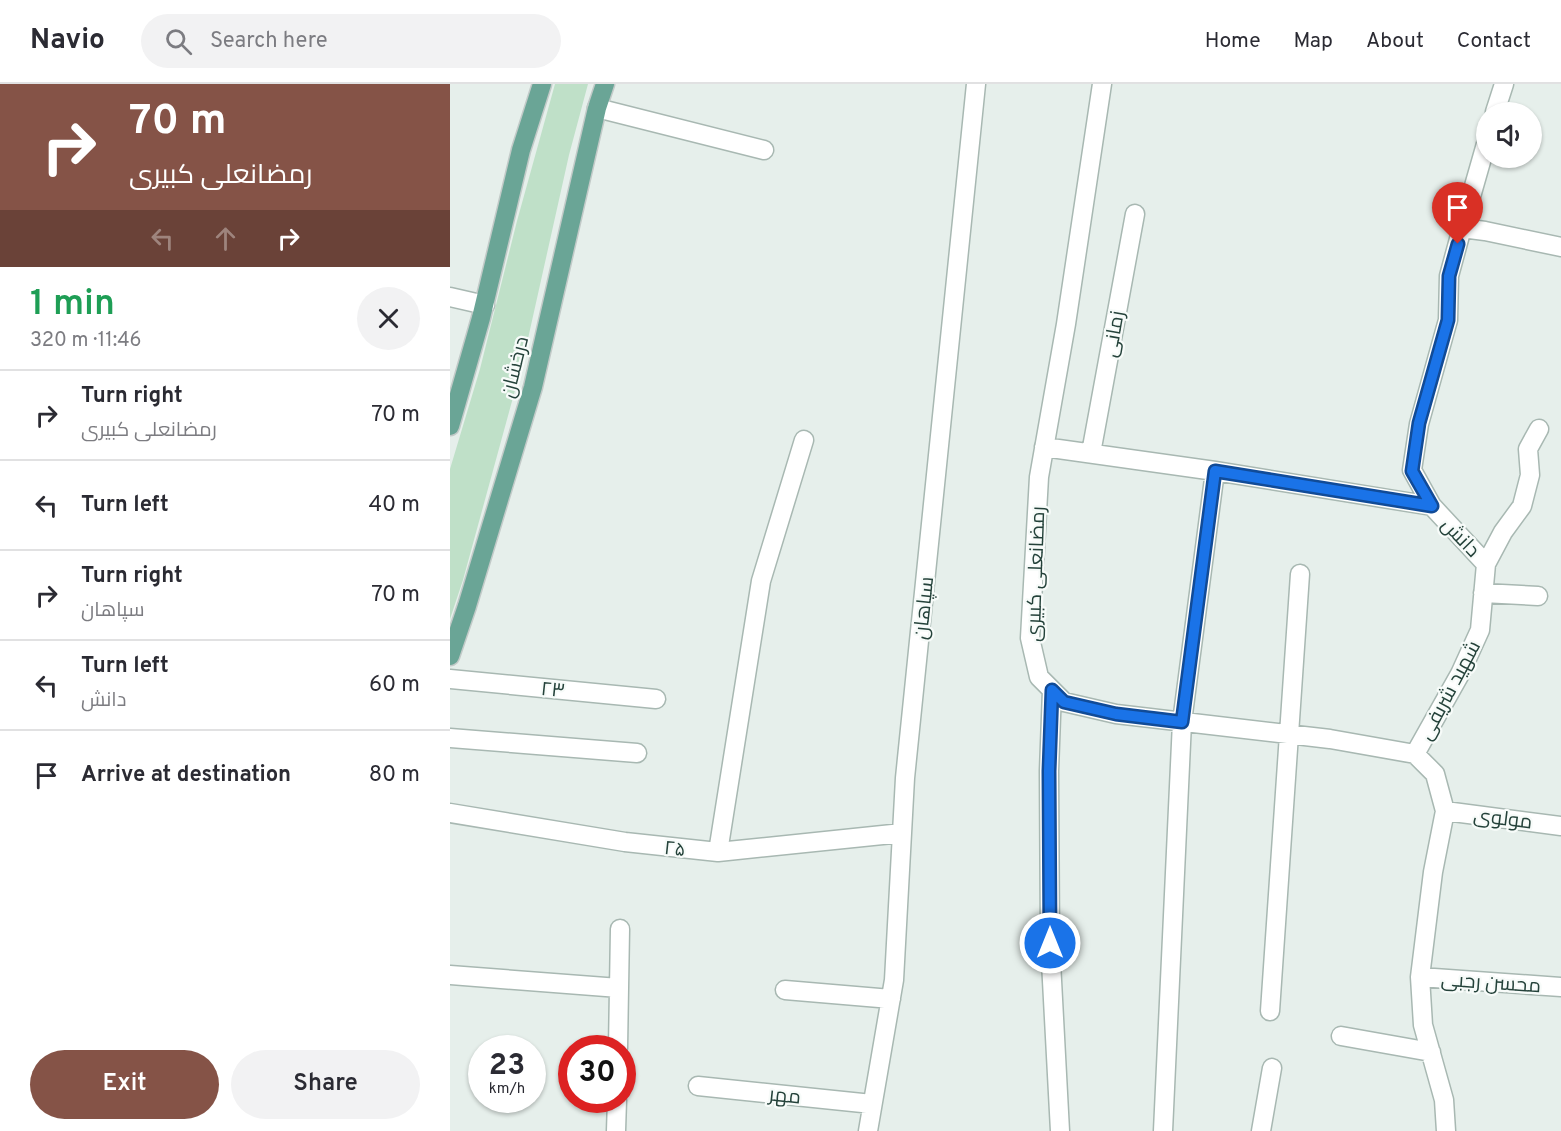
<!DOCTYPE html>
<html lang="en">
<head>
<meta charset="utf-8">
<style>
	:root { --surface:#fff; --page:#f2f2f3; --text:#2b2b33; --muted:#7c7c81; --line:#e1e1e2; --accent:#855347 }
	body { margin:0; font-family:Overpass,Cairo,sans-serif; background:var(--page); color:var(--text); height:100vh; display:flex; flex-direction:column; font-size:22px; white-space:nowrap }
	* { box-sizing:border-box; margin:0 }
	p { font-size:20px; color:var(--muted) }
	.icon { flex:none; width:33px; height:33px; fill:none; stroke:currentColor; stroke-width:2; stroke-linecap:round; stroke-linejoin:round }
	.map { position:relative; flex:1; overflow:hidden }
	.side { display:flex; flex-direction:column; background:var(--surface); width:450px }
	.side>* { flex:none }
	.top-card { background:#855347; color:#fff; overflow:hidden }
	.fabs { position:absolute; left:1026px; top:18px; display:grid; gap:12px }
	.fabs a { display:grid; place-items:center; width:66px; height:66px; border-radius:50%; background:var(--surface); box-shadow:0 2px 4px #0004; font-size:30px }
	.speed { position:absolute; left:18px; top:951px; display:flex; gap:12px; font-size:30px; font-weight:700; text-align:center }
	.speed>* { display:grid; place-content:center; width:78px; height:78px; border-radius:50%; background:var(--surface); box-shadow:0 2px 4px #0004; line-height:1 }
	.speed small { font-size:15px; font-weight:400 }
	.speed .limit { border:9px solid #d22; background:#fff; color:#111 }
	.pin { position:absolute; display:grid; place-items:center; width:51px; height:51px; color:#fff; margin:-62px -26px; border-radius:50% 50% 50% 0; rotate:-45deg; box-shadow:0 0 6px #0007 }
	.pin .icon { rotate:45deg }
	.me { position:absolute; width:66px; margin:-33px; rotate:0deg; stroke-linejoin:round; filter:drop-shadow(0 0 4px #0008) }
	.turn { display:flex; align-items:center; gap:21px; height:126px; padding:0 30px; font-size:27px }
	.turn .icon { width:78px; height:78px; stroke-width:2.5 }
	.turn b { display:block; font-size:42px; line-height:51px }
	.lanes { display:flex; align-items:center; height:57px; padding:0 30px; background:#0003; justify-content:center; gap:30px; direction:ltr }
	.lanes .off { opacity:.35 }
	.round { display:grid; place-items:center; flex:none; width:63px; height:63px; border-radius:32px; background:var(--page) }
	.summary { display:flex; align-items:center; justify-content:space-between; height:102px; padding:0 30px }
	h1 { font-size:36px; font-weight:600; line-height:45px; color:#1e9e55 }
	.button { display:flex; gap:12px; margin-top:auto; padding:12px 30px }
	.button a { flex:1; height:69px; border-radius:36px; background:var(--accent); color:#fff; font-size:24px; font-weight:600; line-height:69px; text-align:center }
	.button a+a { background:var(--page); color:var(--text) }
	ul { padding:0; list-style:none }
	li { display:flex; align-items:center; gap:18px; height:90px; padding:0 30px; border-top:2px solid var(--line) }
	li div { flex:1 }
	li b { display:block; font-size:22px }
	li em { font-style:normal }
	header { display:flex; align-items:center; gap:36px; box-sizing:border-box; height:84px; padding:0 30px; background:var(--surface); border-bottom:2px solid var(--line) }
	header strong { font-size:28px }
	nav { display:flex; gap:33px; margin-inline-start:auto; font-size:21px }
	.search { width:420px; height:54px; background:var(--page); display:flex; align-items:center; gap:15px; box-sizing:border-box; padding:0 21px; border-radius:33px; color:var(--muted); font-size:22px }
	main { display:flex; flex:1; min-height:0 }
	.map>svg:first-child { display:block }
	.green { fill:#bfe0c8 }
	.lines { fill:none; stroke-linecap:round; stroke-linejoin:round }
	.minor-casing { stroke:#a8b8b2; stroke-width:21 }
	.major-casing { stroke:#c2cac8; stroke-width:21 }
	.minor { stroke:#fff; stroke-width:18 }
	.major { stroke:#6aa596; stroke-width:18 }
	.route-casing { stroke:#114b97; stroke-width:15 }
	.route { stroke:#1a73e8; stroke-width:10 }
	.labels { text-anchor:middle; stroke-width:4.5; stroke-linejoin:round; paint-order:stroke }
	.street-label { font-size:20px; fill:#24423a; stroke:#f7fbf9 }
</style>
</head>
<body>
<header>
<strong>Navio</strong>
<div class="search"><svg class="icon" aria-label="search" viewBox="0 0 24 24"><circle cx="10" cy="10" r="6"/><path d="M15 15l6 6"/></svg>Search here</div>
<nav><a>Home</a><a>Map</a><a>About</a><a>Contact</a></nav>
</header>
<main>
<section class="side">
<div class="top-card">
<div class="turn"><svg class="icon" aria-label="right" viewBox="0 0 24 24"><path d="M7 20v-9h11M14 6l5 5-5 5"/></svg><div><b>70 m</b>رمضانعلی کبیری</div></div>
<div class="lanes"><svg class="icon off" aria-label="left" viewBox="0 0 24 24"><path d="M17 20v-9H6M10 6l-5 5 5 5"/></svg><svg class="icon off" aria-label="ahead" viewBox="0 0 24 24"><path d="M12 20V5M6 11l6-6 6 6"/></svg><svg class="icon" aria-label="right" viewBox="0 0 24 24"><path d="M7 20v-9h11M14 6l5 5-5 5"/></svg></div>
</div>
<div class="summary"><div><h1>1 min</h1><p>320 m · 11:46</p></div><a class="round"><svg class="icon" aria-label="close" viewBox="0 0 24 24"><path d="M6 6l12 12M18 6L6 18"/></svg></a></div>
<ul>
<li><svg class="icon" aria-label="right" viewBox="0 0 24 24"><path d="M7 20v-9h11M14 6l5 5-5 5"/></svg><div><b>Turn right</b><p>رمضانعلی کبیری</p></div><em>70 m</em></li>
<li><svg class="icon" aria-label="left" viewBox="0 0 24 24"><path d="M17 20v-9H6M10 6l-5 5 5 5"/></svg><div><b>Turn left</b></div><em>40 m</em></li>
<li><svg class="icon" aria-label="right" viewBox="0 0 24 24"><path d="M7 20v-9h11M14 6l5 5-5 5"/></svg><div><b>Turn right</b><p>سپاهان</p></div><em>70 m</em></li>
<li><svg class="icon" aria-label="left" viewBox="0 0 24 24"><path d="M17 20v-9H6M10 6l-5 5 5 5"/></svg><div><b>Turn left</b><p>دانش</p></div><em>60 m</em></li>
<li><svg class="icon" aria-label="arrive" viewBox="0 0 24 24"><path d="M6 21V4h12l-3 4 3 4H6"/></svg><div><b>Arrive at destination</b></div><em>80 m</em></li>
</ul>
<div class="button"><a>Exit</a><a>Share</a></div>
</section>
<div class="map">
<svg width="1111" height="1047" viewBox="0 0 1111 1047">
	<rect width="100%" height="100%" fill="#e6efeb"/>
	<path class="green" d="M 105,0 L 138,0 L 119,71 L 73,277 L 13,496 L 0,535 L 0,385 L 30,285 L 67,137 Z"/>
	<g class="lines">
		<defs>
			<path id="minor" d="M 652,0 L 616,240 L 589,393 L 580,554 L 589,593 L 614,618 L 666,630 L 880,655 L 965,670
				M 147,24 L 314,66
				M 1045,28 L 1054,0
				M 1012,144 L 1036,60
				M 0,213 L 35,221
				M 594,363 L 765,387 L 982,422
				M 641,369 L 685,130
				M 1036,480 L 982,422 L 962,386 L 969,340 L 998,236 L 999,192 L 1012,144 L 1035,147 L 1111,163
				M 1033,509 L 1088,512
				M 0,595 L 206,615
				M 602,606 L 599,687 L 600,859 L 610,1047
				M 0,654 L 187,669
				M 995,727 L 1111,742
				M 0,729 L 175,758 L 268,768 L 452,749
				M 268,768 L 311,497 L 354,356
				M 0,891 L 169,904
				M 970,893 L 1111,903
				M 335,906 L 441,915
				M 820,927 L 850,490
				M 891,952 L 981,968
				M 168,964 L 170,845
				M 248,1002 L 422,1020
				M 166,1047 L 167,1016
				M 418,1047 L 444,896 L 455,694 L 526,0
				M 713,1047 L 732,638 L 765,387
				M 811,1047 L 822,984
				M 996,1047 L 994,1016 L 973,941 L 970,893 L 983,788 L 995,727 L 985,690 L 965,670 L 1010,590 L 1030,546 L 1036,480 L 1053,448 L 1072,422 L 1080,391 L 1078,365 L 1089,345"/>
			<path id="major" d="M 0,342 L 31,234 L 71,66 L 92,0
				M 0,572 L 17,522 L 83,303 L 147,24 L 155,0"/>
		</defs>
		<use href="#minor" class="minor-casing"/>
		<use href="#major" class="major-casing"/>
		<use href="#minor" class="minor"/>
		<use href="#major" class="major"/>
	</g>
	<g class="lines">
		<defs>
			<path id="route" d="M 600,859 L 599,687 L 602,606 L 614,618 L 666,630 L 732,638 L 765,387 L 982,422 L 962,387 L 969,339 L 998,236 L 999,192 L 1008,160"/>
		</defs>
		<use href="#route" class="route-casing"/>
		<use href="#route" class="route"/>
	</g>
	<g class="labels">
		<g class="street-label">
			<text transform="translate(663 250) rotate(-80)" y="7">زمانی</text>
			<text transform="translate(64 283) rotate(-76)" y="7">درخشان</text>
			<text transform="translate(1011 453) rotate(46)" y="7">دانش</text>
			<text transform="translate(585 490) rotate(-88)" y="7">رمضانعلی کبیری</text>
			<text transform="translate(473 524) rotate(-84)" y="7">سپاهان</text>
			<text transform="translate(103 605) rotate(6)" y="7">۲۳</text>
			<text transform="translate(999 606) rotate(-62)" y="7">شهید شریفی</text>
			<text transform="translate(1053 734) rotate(7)" y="7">مولوی</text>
			<text transform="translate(225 764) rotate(6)" y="7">۲۵</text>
			<text transform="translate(1041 898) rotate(4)" y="7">محسن رجبی</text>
			<text transform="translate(335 1011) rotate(6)" y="7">مهر</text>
		</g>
	</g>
</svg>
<div class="fabs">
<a><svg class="icon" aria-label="sound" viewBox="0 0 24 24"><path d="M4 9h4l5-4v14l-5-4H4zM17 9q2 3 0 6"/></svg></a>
</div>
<div class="speed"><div>23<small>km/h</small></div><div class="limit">30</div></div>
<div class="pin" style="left:1008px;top:160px;background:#d93025"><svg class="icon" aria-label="arrive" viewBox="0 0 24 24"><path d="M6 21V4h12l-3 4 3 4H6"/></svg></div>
<svg class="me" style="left:600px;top:859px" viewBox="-20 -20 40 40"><circle r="17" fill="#1a73e8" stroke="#fff" stroke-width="3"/><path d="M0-11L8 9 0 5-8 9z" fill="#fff"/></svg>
</div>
</main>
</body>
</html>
